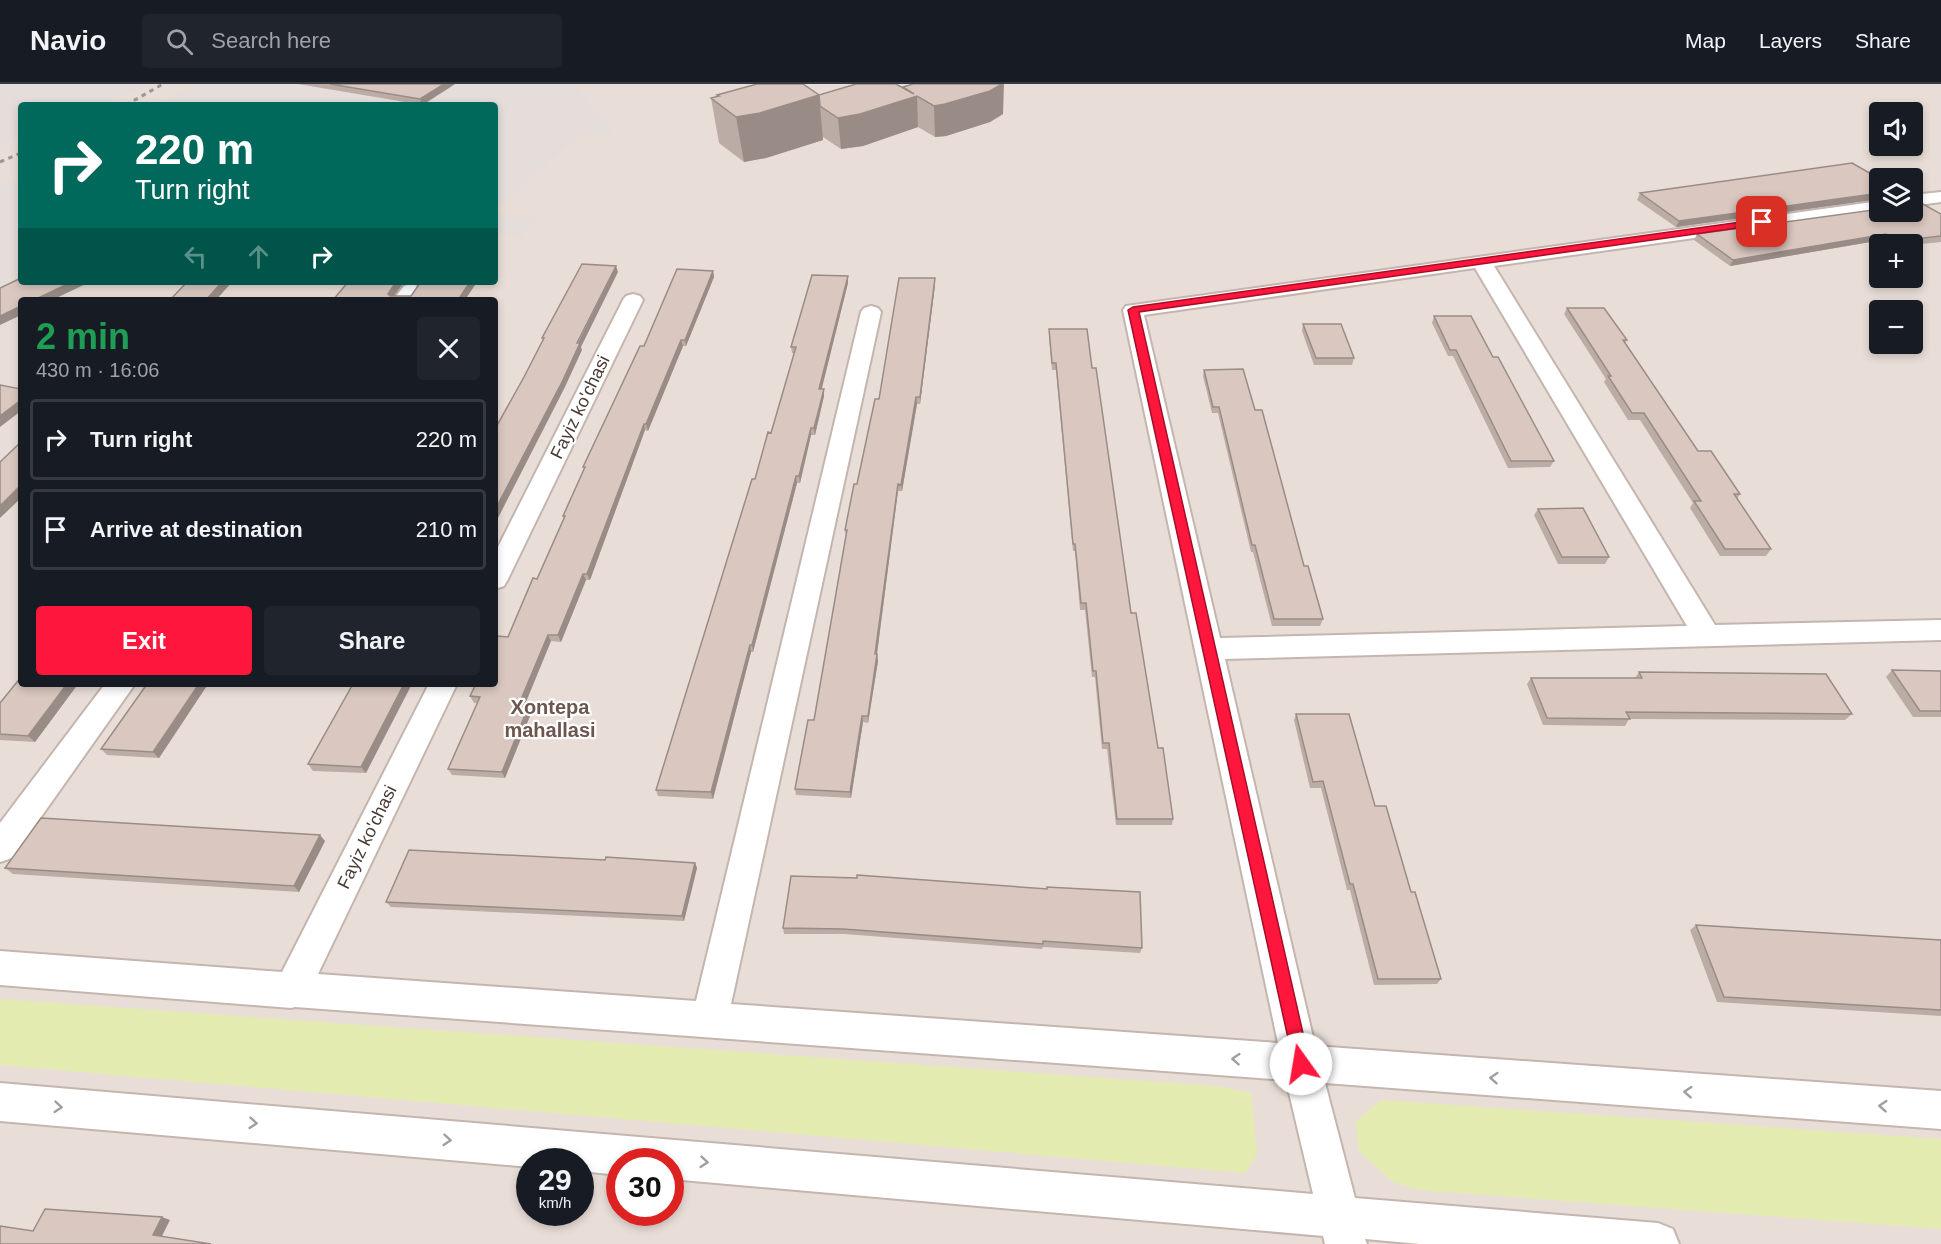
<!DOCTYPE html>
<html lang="en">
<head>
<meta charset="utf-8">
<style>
	:root { --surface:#171b24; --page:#20242c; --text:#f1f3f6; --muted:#9ea1a6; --line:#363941; --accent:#ff163c }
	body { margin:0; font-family:Arial,sans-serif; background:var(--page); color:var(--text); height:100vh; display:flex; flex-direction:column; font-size:22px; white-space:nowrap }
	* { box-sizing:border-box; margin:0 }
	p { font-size:20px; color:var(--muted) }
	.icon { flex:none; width:33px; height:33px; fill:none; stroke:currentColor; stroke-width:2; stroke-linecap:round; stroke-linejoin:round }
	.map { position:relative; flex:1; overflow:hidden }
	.side { position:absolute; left:18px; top:213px; width:480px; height:390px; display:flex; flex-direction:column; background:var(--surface); border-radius:6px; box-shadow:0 3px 9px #0003 }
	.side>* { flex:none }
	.banner { position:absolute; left:18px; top:18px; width:480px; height:183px; border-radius:6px; box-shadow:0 3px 9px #0003; background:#00695c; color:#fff; overflow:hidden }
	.controls { position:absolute; left:1869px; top:18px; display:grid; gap:12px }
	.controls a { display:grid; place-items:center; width:54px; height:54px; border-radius:6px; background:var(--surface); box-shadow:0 3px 9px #0003; font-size:30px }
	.speed { position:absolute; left:516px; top:1064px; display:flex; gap:12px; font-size:30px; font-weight:700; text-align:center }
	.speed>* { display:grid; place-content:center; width:78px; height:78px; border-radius:50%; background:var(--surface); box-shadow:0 3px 9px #0003; line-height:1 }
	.speed small { font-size:15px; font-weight:400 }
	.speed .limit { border:9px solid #d22; background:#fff; color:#111 }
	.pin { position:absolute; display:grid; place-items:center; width:51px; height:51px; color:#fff; margin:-26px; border-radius:12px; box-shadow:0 3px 9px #0006 }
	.me { position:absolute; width:66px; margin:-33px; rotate:347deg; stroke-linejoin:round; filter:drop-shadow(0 0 4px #0008) }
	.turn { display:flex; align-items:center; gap:21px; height:126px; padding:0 18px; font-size:27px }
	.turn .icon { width:78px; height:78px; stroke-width:2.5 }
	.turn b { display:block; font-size:42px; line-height:51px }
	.lanes { display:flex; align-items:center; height:57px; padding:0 18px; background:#0003; justify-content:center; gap:30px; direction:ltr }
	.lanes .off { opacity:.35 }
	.round { display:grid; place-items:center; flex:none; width:63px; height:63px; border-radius:6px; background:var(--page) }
	.headline { display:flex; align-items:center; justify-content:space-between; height:102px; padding:0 18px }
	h1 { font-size:36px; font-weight:700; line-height:45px; color:#1e9e55 }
	.button { display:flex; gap:12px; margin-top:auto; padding:12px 18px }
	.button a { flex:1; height:69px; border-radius:6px; background:var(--accent); color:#fff; font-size:24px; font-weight:700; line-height:69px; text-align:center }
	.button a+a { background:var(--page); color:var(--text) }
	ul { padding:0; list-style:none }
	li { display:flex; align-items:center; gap:18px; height:81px; margin:0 12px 9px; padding:0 6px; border:3px solid var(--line); border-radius:6px }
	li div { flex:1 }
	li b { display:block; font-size:22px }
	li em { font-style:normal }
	header { display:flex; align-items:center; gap:36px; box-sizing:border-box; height:84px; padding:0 30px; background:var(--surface); border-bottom:2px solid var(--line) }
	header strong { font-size:28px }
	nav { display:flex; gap:33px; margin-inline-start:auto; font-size:21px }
	.search { width:420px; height:54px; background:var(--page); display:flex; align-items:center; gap:15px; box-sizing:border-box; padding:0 21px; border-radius:6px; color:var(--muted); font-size:22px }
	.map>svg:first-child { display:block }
	.residential { fill:#e9ded7; fill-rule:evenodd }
	.industrial { fill:#e5ddda }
	.green { fill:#e3ebb0 }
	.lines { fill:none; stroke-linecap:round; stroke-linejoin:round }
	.street-casing { stroke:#c4b5ae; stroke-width:4 }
	.street { fill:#fff; fill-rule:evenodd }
	.rail { stroke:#989898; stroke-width:3; stroke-dasharray:4.5 4.5; stroke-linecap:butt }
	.wall { fill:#bbaca5 }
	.shaded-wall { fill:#998c86 }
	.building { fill:#dac8c0; stroke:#998c86; stroke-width:1.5 }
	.oneway { stroke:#a49e9b }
	.route { fill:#ff163c; stroke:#a60e27; stroke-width:1.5 }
	.labels { text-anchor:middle; stroke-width:4.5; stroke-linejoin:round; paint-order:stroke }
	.street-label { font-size:18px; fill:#493c37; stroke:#fff }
	.neighbourhood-label { font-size:20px; font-weight:bold; fill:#6d564d; stroke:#fff }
</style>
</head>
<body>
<header>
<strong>Navio</strong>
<div class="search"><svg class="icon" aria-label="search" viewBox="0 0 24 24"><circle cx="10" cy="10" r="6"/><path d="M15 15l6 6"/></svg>Search here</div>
<nav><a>Map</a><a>Layers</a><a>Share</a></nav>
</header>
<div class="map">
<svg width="1941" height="1160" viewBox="0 0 1941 1160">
	<rect width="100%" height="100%" fill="#f5eee9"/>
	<path class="residential" d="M 0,0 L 1941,0 L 1941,1160 L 0,1160 ZM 21,21 L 495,21 L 495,198 L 21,198 ZM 1880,28 L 1912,28 L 1912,62 L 1880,62 ZM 1880,94 L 1912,94 L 1912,128 L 1880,128 ZM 1880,160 L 1912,160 L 1912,194 L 1880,194 ZM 21,216 L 495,216 L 495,600 L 21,600 ZM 1880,226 L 1912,226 L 1912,260 L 1880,260 ZM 530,1077 L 580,1077 L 580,1128 L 530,1128 ZM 620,1077 L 670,1077 L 670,1128 L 620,1128 Z"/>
	<path class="industrial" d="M 0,0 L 150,0 L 104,21 L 21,21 L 21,54 L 0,63 Z
		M 195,0 L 573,0 L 610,44 L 610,52 L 579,51 L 495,126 L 495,21 L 157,21 Z
		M 8,96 L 21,100 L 21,198 L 94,198 L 58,216 L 21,216 L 21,234 L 0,245 L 0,100 Z
		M 495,128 L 536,135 L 522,153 L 495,151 Z"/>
	<path class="green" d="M 0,915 L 1217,1002 L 1251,1009 L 1257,1070 L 1245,1089 L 0,981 Z
		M 1381,1016 L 1941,1055 L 1941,1145 L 1418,1106 L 1393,1098 L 1359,1067 L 1356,1037 Z"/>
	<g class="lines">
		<defs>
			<path id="street" d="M 1941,108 L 1941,118 L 1912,122 L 1912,111 Z
				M 1880,117 L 1880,128 L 1494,182 L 1715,541 L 1941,536 L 1941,556 L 1225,575 L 1315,962 L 1941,1007 L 1941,1045 L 1325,999 L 1355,1114 L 1658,1139 L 1673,1145 L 1679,1160 L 1420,1160 L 1365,1155 L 1367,1160 L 1325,1160 L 1323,1152 L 670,1095 L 670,1077 L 620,1077 L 620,1091 L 580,1087 L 580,1077 L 530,1077 L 530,1083 L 0,1037 L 0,999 L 1313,1110 L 1286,996 L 295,923 L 291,924 L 0,901 L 0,867 L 282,888 L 429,600 L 457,600 L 318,890 L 696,917 L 861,228 L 864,224 L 871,222 L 878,224 L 881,228 L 731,920 L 1278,959 L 1123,226 L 1126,222 ZM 1475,184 L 1687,542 L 1220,554 L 1144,231 Z
				M 411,200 L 418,202 L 421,206 L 414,216 L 393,216 L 404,202 Z
				M 633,210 L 640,212 L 643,216 L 508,495 L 504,502 L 495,505 L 495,469 L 623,216 L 626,212 Z
				M 105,600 L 135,600 L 12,774 L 0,778 L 0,739 Z"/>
		</defs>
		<use href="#street" class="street-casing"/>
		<use href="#street" class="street"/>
		<path class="rail" d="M 126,21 L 163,0
			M 0,78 L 21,69"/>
	</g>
	<path class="wall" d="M 298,0 L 455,0 L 423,21 Z
		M 903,4 L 1003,30 L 990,38 L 946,52 L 935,53 L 918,43 L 863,62 L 841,65 L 823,53 L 823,56 L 766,74 L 744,78 L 719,59 L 711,14 L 717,13 L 717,11 L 819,11 Z
		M 1880,95 L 1880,115 L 1676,143 L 1637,116 L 1640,109 Z
		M 1941,130 L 1941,158 L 1912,161 L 1887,160 L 1882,156 L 1730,182 L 1694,156 L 1697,150 Z
		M 713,187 L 714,193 L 686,262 L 683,262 L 648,347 L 645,346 L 590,496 L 586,496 L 561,558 L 551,557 L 525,621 L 532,627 L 505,694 L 452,691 L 448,685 L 477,619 L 474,619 L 470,612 L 508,553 L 537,495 L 564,434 L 563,432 L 584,385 L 583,383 L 644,262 Z
		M 848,192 L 848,199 L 821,305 L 824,312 L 815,351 L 811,351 L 800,399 L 797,399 L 753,568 L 751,568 L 713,715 L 658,712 L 656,706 L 755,395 L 771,349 L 794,269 L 792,269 L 791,263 Z
		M 935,194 L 935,201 L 920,320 L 917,320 L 902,407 L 898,407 L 877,570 L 878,577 L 868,639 L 863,638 L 851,714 L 796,711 L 795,705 L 814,636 L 846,453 L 845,446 L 857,400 L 879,315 Z
		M 1567,224 L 1627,256 L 1625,259 L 1698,367 L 1740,410 L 1737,415 L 1771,465 L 1766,472 L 1720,472 L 1690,424 L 1693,419 L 1640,336 L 1628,336 L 1604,298 L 1606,295 L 1564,230 Z
		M 1434,232 L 1493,273 L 1554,377 L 1550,383 L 1508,384 L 1453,272 L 1448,272 L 1432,239 Z
		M 1303,240 L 1354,274 L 1352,281 L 1314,281 L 1302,247 Z
		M 1049,245 L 1092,284 L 1131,529 L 1158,664 L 1173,735 L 1172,741 L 1116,741 L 1107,665 L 1102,665 L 1095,593 L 1092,593 L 1085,526 L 1080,526 L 1075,467 L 1073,467 L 1056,286 L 1052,286 L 1049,251 Z
		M 1204,286 L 1255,326 L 1304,482 L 1323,535 L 1320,542 L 1272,542 L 1253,468 L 1251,468 L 1218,329 L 1212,329 L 1203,292 Z
		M 1538,425 L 1609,473 L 1605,480 L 1558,480 L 1534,431 Z
		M 1892,586 L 1941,587 L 1941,633 L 1913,633 L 1886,593 Z
		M 1639,588 L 1852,630 L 1845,636 L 1629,635 L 1625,642 L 1543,641 L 1527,600 L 1531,594 L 1635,594 Z
		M 21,600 L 78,600 L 35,658 L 0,656 L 0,619 Z
		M 147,600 L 208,600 L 159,674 L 107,671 L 101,665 Z
		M 353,600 L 366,689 L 313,687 L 308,680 Z
		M 1296,630 L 1375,722 L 1411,808 L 1441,895 L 1437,900 L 1374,901 L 1350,806 L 1347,806 L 1321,704 L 1310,704 L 1294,636 Z
		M 325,757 L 299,808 L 13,790 L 5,784 Z
		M 605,776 L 695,779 L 697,784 L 684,837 L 391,823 L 386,818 Z
		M 791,792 L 1142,864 L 1140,869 L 1043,863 L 1042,865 L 844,850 L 784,850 L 783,844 Z
		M 1696,841 L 1941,856 L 1941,932 L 1717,918 L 1690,846 Z"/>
	<path class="shaded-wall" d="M 444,0 L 455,0 L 422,21 L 420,15 Z
		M 1002,0 L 1004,0 L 1003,30 L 990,38 L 946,52 L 935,53 L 934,22 Z
		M 819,11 L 823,56 L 766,74 L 744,78 L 736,33 Z
		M 917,12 L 918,43 L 863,62 L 841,65 L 838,34 Z
		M 1880,109 L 1880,115 L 1676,143 L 1679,137 Z
		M 1886,150 L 1882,156 L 1730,182 L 1733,176 Z
		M 616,182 L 618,188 L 581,263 L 582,266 L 564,305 L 497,436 L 498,439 L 495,444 L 495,426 Z
		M 713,187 L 714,193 L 686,262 L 685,256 Z
		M 848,192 L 848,199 L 820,312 L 819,305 Z
		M 935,194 L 935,201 L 920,320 L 920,313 Z
		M 72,198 L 90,198 L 52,216 L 34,216 Z
		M 222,198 L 232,198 L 216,216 L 206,216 Z
		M 396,198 L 411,198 L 402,201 L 391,216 L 388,210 Z
		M 470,198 L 477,198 L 465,216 L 458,216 Z
		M 21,222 L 21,231 L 0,241 L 0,232 Z
		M 681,256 L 683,262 L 648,347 L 646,340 Z
		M 824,305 L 824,312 L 815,351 L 814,344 Z
		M 916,313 L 917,320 L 902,407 L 901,401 Z
		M 21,316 L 21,327 L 0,343 L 0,332 Z
		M 644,340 L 645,346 L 590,496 L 587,490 Z
		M 811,344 L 811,351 L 800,399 L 799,392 Z
		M 796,392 L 797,399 L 753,568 L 752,561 Z
		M 898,400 L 898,407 L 876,577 L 875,570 Z
		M 21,401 L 21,414 L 0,434 L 0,422 Z
		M 583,490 L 586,496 L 561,558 L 558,551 Z
		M 548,551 L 551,557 L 522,627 L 519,620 Z
		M 750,561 L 751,568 L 713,715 L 711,708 Z
		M 877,570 L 878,577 L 868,639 L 868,632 Z
		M 67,600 L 78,600 L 35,658 L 28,652 Z
		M 199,600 L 208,600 L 159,674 L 153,668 Z
		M 404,600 L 412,600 L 366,689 L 361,683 Z
		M 529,621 L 532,627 L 505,694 L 502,688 Z
		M 862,632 L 863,638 L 851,714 L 850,708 Z
		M 320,751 L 325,757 L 299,808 L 294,802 Z
		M 695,779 L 697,784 L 684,837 L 682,832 Z
		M 162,1133 L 170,1136 L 161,1154 L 153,1151 Z"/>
	<path class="building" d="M 330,0 L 444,0 L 420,15 Z
		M 757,0 L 803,0 L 819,11 L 760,29 L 736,33 L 711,14 L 719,12 L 717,11 Z
		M 856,0 L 896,0 L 914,10 L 903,3 L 913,0 L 1002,0 L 990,7 L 945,20 L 934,22 L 917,12 L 860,30 L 838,34 L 820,22 L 819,11 Z
		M 1852,79 L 1880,95 L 1880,109 L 1679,137 L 1640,109 Z
		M 1912,114 L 1941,130 L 1941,152 L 1896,157 L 1886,150 L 1733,176 L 1697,150 L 1880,125 L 1880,128 L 1912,128 Z
		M 582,180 L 616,182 L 577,259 L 580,259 L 562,298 L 495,426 L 495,345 L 524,293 L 544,254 L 542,254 Z
		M 677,185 L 713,187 L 685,256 L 681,256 L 646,340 L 644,340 L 587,490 L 583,490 L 558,551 L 548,551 L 519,620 L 529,621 L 502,688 L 448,685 L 480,613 L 470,612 L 476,600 L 495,600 L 495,557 L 497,552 L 508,553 L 533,494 L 537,495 L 565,432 L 563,432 L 585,383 L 583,383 L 640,262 L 644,262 Z
		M 812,191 L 848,192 L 819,305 L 824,305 L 814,344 L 811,344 L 799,392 L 796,392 L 752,561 L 750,561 L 711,708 L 656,706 L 752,395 L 755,395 L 768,348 L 771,349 L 796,263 L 791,263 Z
		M 21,194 L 21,198 L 72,198 L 34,216 L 21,216 L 21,222 L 0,232 L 0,204 Z
		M 899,194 L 935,194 L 920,313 L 916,313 L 901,401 L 898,400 L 875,570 L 877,570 L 868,632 L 862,632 L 850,708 L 795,705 L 808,636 L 814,636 L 847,446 L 845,446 L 854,400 L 857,400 L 875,315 L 879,315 Z
		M 187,198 L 222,198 L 206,216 L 170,216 Z
		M 348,198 L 396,198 L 388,210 L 390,212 L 411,212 L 420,199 L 420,198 L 470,198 L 458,216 L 333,216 Z
		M 1567,224 L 1604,224 L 1627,256 L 1623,256 L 1698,367 L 1711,367 L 1740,410 L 1734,410 L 1771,465 L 1725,465 L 1694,417 L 1701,417 L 1644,329 L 1632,329 L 1608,292 L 1611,292 Z
		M 1434,232 L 1471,232 L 1493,273 L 1498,273 L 1554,377 L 1511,377 L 1456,266 L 1450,266 Z
		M 1303,240 L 1341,240 L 1354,274 L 1316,274 Z
		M 1049,245 L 1087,245 L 1092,284 L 1096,284 L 1131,529 L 1136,529 L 1158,664 L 1163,664 L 1173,735 L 1117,735 L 1109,659 L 1103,659 L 1096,587 L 1093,587 L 1086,519 L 1081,519 L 1075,460 L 1073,460 L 1056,279 L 1052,279 Z
		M 1243,285 L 1255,326 L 1262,326 L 1304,482 L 1308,482 L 1323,535 L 1274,535 L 1255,461 L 1252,461 L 1219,323 L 1213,323 L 1204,286 Z
		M 0,301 L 21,305 L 21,316 L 0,332 Z
		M 21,358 L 21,401 L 0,422 L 0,378 Z
		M 1583,424 L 1609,473 L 1562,473 L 1538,425 Z
		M 1892,586 L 1941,587 L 1941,627 L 1920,627 Z
		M 1639,588 L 1826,590 L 1852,630 L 1626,628 L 1630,635 L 1547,634 L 1531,594 L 1642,594 Z
		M 21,593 L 21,600 L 67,600 L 28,652 L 0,650 L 0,619 Z
		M 147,600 L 199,600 L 153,668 L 101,665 Z
		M 353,600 L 404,600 L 361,683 L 308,680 Z
		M 1296,630 L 1349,630 L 1375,722 L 1386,722 L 1411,808 L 1415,808 L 1441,895 L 1378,895 L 1353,800 L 1350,800 L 1323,697 L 1313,698 Z
		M 41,734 L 320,751 L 294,802 L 5,784 Z
		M 409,766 L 605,776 L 606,773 L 695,779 L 682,832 L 386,818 Z
		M 857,791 L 1047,805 L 1047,803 L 1140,808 L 1142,864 L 1043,857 L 1043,860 L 843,845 L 783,844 L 791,792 L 857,794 Z
		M 1696,841 L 1941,856 L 1941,926 L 1724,913 Z
		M 45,1125 L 162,1133 L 153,1151 L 211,1160 L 0,1160 L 0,1142 L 33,1147 Z"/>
	<defs><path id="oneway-chevron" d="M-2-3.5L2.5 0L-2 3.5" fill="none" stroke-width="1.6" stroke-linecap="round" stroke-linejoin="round" transform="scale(1.5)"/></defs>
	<g class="oneway">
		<use href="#oneway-chevron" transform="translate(1236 975) rotate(-176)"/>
		<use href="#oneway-chevron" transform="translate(1494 994) rotate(-176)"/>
		<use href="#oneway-chevron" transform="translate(1688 1008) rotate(-176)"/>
		<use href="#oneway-chevron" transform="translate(1883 1022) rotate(-176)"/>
		<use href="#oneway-chevron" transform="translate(58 1023) rotate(5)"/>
		<use href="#oneway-chevron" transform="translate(253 1039) rotate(5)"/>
		<use href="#oneway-chevron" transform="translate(447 1056) rotate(5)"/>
		<use href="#oneway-chevron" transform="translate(704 1078) rotate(5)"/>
	</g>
	<path class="route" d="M 1762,135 L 1767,138 L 1766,140 L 1139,228 L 1310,980 L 1307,986 L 1301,989 L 1295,986 L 1128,226 L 1133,223 Z"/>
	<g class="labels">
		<g class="street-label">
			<text transform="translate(580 323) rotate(-64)" y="6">Fayiz ko'chasi</text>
			<text transform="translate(367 753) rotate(-64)" y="6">Fayiz ko'chasi</text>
		</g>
		<g class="neighbourhood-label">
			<text x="550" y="630">Xontepa<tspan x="550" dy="23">mahallasi</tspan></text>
		</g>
	</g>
</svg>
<div class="controls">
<a><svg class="icon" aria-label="sound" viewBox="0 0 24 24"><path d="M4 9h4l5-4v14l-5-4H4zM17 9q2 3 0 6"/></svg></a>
<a><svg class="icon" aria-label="layers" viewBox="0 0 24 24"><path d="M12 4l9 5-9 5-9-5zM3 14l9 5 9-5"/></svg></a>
<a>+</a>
<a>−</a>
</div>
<div class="speed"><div>29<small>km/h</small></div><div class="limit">30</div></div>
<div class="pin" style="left:1762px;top:138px;background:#d93025"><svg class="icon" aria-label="arrive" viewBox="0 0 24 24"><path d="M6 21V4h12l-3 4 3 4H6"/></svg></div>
<svg class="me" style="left:1301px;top:980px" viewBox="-20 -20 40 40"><circle r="19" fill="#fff"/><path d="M0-13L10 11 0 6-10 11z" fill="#ff163c"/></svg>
<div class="banner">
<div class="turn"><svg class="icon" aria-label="right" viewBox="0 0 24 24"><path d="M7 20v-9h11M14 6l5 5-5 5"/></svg><div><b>220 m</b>Turn right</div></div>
<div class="lanes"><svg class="icon off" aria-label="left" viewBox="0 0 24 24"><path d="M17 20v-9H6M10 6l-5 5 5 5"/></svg><svg class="icon off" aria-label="ahead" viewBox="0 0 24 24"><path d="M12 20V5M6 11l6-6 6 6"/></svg><svg class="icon" aria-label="right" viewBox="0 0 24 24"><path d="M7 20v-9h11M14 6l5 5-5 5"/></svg></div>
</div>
<section class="side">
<div class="headline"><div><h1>2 min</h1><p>430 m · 16:06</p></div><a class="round"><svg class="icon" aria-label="close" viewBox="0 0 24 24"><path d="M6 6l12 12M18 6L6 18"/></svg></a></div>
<ul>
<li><svg class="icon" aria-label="right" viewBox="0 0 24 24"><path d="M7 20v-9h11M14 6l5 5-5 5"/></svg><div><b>Turn right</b></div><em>220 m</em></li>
<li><svg class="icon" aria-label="arrive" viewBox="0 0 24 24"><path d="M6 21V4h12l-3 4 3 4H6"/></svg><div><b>Arrive at destination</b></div><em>210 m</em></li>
</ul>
<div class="button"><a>Exit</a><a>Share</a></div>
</section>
</div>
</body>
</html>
